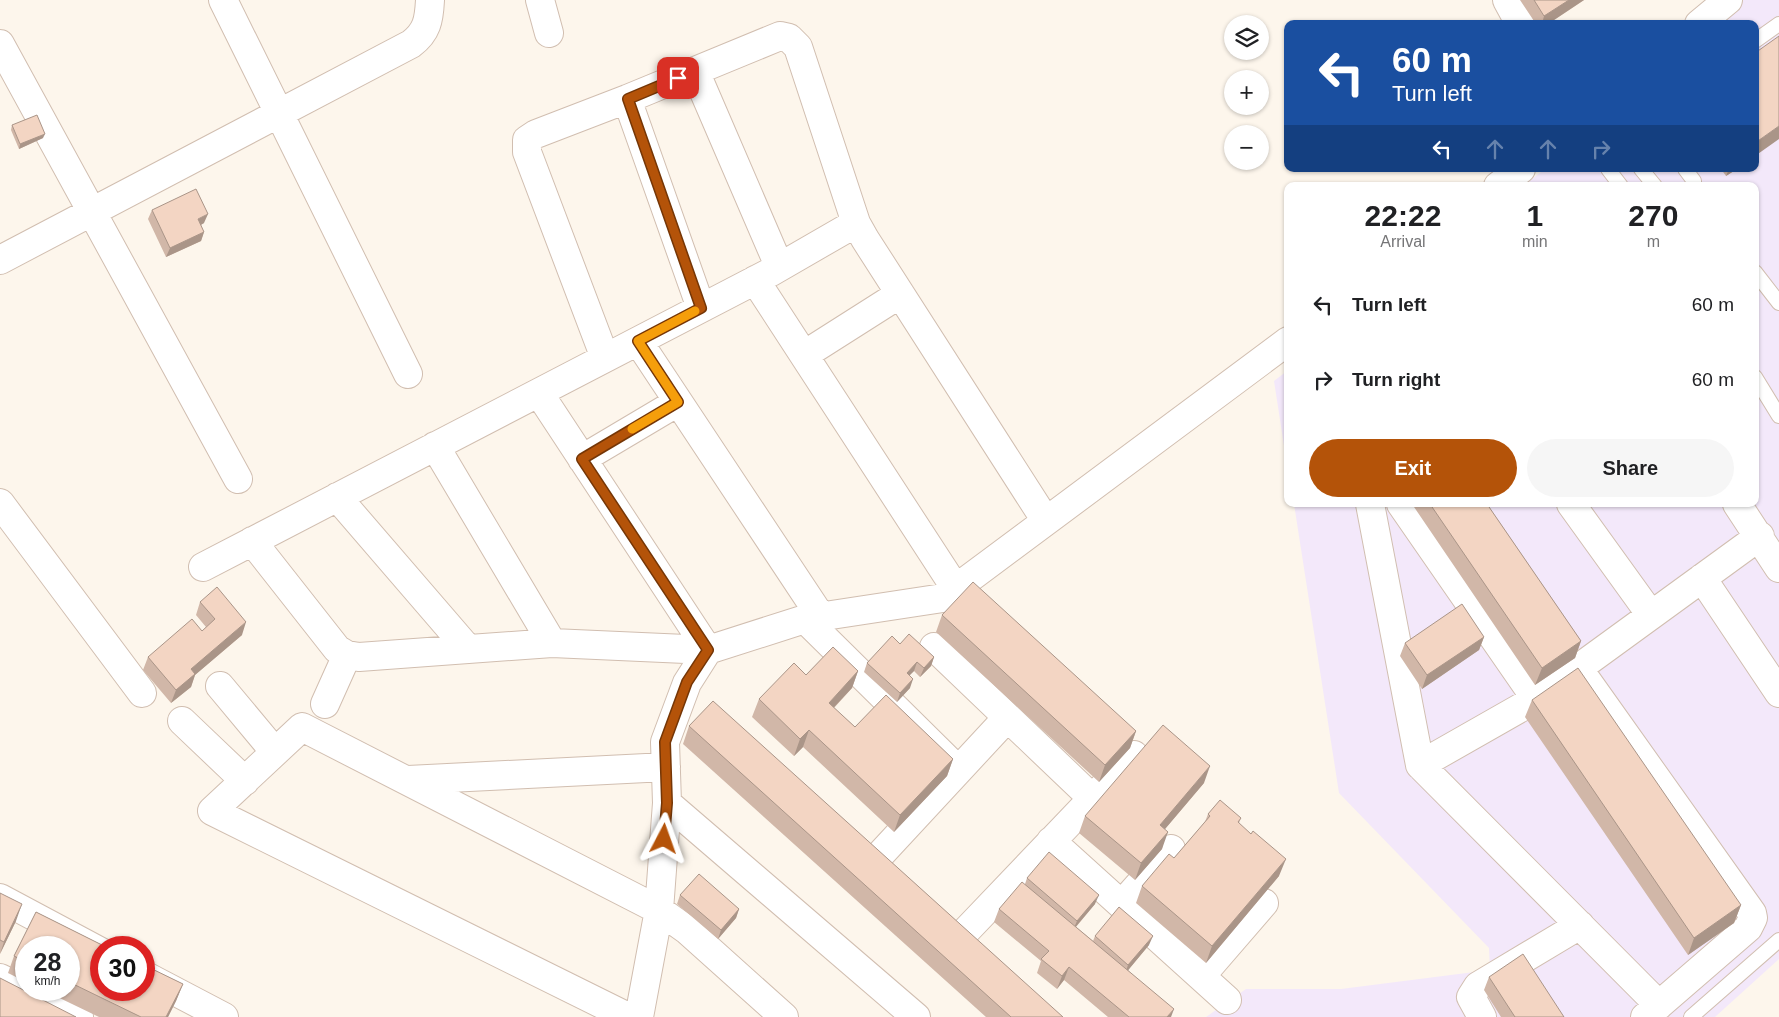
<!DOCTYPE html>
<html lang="en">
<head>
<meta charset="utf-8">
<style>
	:root { --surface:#fff; --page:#f6f6f6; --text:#202124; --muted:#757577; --accent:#b45309 }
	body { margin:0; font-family:Helvetica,sans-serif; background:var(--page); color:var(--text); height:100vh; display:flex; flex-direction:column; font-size:19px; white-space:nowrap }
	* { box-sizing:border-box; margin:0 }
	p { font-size:16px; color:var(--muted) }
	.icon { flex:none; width:28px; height:28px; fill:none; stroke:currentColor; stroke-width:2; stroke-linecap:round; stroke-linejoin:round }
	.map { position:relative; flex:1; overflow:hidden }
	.side { position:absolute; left:1284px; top:182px; width:475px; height:325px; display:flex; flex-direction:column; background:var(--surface); border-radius:10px; box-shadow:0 1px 4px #0004 }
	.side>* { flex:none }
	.guide { position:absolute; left:1284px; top:20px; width:475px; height:152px; border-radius:10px; box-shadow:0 1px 4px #0004; background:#1a4fa0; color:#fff; overflow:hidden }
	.controls { position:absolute; left:1224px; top:15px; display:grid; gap:10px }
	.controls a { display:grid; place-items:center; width:45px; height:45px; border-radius:50%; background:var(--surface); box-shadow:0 1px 4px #0004; font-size:25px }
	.speed { position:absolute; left:15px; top:936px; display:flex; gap:10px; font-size:25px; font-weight:700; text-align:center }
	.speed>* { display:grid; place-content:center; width:65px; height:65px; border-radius:50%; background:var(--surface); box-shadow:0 1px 4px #0004; line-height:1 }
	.speed small { font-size:12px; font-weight:400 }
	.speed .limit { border:8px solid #d22; background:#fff; color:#111 }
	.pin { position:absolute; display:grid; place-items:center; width:42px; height:42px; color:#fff; margin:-21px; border-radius:10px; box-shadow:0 2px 8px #0006 }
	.me { position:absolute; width:55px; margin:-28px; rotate:4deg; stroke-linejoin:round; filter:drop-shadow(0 0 4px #0008) }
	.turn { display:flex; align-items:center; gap:18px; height:105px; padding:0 25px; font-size:22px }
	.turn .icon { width:65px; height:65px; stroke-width:2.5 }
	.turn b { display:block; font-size:35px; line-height:42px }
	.lanes { display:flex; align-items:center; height:48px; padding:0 25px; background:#0003; justify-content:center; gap:25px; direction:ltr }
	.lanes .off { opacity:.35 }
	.eta { display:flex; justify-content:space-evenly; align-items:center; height:85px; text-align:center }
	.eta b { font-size:30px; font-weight:700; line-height:35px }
	.action { display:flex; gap:10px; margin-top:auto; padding:10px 25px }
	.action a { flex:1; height:58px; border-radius:30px; background:var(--accent); color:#fff; font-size:20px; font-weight:700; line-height:58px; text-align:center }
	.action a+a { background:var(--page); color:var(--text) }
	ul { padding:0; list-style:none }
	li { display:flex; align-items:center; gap:15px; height:75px; padding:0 25px }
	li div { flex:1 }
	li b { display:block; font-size:19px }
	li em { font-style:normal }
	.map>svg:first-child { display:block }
	.education { fill:#f3e8fa }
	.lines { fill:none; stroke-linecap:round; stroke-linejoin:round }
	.lane-casing { stroke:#d1beb0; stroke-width:16 }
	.street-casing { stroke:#d1beb0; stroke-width:30 }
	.lane { stroke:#fff; stroke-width:14 }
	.street { stroke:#fff; stroke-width:28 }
	.wall { fill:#d1b7a8 }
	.shaded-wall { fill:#aa9588 }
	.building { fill:#f3d5c3; stroke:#aa9588 }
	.route-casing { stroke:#753606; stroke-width:12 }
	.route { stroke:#b45309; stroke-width:9 }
	.slow { stroke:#f59e0b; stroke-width:9 }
</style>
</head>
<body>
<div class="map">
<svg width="1779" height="1017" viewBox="0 0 1779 1017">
	<rect width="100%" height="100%" fill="#fdf6ec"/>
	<path class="education" d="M 1735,0 L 1779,0 L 1779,959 L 1715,1017 L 1206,1017 L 1246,989 L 1341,989 L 1490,970 L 1489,948 L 1339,793 L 1294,504 L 1755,504 L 1755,186 L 1523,186 L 1545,169 L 1755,169 L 1755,24 L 1705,24 Z
		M 1287,371 L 1287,465 L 1274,381 Z"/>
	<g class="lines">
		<defs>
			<path id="lane" d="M 1755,41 L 1779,24
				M 1608,169 L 1621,186
				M 1641,169 L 1655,186
				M 1685,169 L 1694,181
				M 1755,272 L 1779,303
				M 1755,377 L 1779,416
				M 1691,1017 L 1779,940"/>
			<path id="street" d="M 223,0 L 408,374
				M 540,0 L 549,33
				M 1507,0 L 1520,24
				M 1699,24 L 1728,0
				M 0,44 L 238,479
				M 695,71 L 779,266
				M 627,99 L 701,308
				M 1498,186 L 1521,169
				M 0,260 L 411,44 C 427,32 429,20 430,0
				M 755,280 L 956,589
				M 638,341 L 821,617
				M 804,355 L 900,294
				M 605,358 L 527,152 L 527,140 L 536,134 L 627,99 L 780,36 L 789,38 L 798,47 L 856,223 L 865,239 L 1046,521
				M 539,393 L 708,650
				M 435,446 L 552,643
				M 582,459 L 678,402
				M 337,497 L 468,649
				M 0,503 L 142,693
				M 1370,504 L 1420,765 L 1659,1005
				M 1401,504 L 1536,699
				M 1571,504 L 1651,615
				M 1737,504 L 1779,568
				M 252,541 L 337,649 L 347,655 L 359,657 L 552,643 L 708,650
				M 203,567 L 771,272 L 856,223
				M 1702,578 L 1779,693
				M 805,619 L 958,770
				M 934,647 L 1092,798
				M 1578,668 L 1752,913 L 1753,918 L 1748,928 L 1645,1017
				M 220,686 L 275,752
				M 325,704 L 347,655
				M 182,721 L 245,781
				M 1420,765 L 1536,699 L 1760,536
				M 408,780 L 666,767
				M 667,803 L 916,1017
				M 1051,841 L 1227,1000
				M 879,856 L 1007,718
				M 0,898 L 101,952
				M 1122,904 L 1171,849
				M 965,932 L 1134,755
				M 144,975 L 224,1017
				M 1201,976 L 1264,903
				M 0,978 L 79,1017
				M 628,1017 L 212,811 L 302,727 L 659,910 L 687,930 L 784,1017
				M 639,1017 L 659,910 L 667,803 L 665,742 L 687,683 L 708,650 L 805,619 L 943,598 L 1288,341
				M 1482,1017 L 1471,997 L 1478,986 L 1580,925"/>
		</defs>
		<use href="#lane" class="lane-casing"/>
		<use href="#street" class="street-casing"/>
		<use href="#lane" class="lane"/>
		<use href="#street" class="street"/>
	</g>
	<path class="wall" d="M 1520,0 L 1584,0 L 1548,24 L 1536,24 Z
		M 12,125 L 43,138 L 19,149 L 11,130 Z
		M 1721,169 L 1737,169 L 1726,176 Z
		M 152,210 L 204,223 L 201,225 L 204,232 L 201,241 L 166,257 L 148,219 Z
		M 1412,504 L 1487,504 L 1581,641 L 1575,658 L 1535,685 Z
		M 200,602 L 242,635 L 195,675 L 191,687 L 171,703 L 143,670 L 148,657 L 202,631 L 206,627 L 196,615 Z
		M 942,615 L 1136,731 L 1130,748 L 1099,782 L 936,632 Z
		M 1484,637 L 1479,650 L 1422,689 L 1400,656 L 1405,643 Z
		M 900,644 L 934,657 L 931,666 L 920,677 L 914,671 L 909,675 L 910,688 L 897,702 L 864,672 L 867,663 Z
		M 858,671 L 852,688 L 834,708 L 855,727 L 953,759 L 947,776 L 894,832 L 803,747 L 794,756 L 752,717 L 759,699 L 806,675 Z
		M 1532,700 L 1741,905 L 1734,923 L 1688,955 L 1525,717 Z
		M 689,726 L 1063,1017 L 986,1017 L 683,744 Z
		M 1204,783 L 1165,829 L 1162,849 L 1135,880 L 1079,833 L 1085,816 Z
		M 1208,814 L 1241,818 L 1239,823 L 1279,876 L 1206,963 L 1136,903 L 1142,886 L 1174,858 L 1205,822 Z
		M 1027,878 L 1095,904 L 1076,927 L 1093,941 L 1095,936 L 1149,945 L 1128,970 L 1171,1017 L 1108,1017 L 1064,980 L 1057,989 L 1037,973 L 1041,961 L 994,922 L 999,909 L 1025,884 Z
		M 0,893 L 16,921 L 0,954 Z
		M 680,895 L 739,909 L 736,918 L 718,939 L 677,904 Z
		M 36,912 L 108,948 L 101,948 L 101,990 L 144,990 L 144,965 L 183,984 L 176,1001 L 168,1017 L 99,1017 L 43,990 L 69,990 L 69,948 L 26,948 L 26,982 L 8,973 L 14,956 Z
		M 1489,977 L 1564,1017 L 1501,1017 L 1484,990 Z"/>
	<path class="shaded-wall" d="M 1569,0 L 1584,0 L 1548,24 L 1542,24 L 1544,16 Z
		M 1779,126 L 1779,139 L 1755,156 L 1755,143 Z
		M 45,134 L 43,138 L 19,149 L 20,144 Z
		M 1729,169 L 1737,169 L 1726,176 Z
		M 208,214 L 204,223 L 195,228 L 198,219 Z
		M 204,232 L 201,241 L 166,257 L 170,248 Z
		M 246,622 L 242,635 L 195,675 L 191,687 L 171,703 L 176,690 L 191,669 Z
		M 1484,637 L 1479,650 L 1422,689 L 1427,675 Z
		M 1581,641 L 1575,658 L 1535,685 L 1542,668 Z
		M 934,657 L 931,666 L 920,677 L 924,668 Z
		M 917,662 L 914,671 L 903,682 L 907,673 Z
		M 858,671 L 852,688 L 822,720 L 829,703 Z
		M 913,679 L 910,688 L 897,702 L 900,693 Z
		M 809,730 L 803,747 L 794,756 L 800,739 Z
		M 1136,731 L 1130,748 L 1099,782 L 1105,765 Z
		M 953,759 L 947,776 L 894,832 L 900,815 Z
		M 1210,766 L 1204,783 L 1154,842 L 1160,825 Z
		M 1168,832 L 1162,849 L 1135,880 L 1141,863 Z
		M 1286,859 L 1279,876 L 1206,963 L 1212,946 Z
		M 1099,895 L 1095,904 L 1073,930 L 1077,921 Z
		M 22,904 L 16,921 L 0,954 L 4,942 Z
		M 1741,905 L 1734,923 L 1688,955 L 1694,938 Z
		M 739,909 L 736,918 L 718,939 L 721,930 Z
		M 1153,936 L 1149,945 L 1125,974 L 1128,965 Z
		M 1069,967 L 1064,980 L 1057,989 L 1062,976 Z
		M 183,984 L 176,1001 L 168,1017 L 166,1017 Z
		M 1174,1009 L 1171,1017 L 1167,1017 Z"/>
	<path class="building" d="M 1534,0 L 1569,0 L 1544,16 Z
		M 1779,36 L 1779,126 L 1755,143 L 1755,53 Z
		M 37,115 L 45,134 L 20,144 L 12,125 Z
		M 196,189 L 208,214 L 198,219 L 204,232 L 170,248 L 152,210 Z
		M 1430,504 L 1487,504 L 1581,641 L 1542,668 Z
		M 973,582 L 1136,731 L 1105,765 L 942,615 Z
		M 217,587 L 246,622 L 191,669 L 195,674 L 176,690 L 148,657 L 192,619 L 202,631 L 215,619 L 200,602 Z
		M 1462,604 L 1484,637 L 1427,675 L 1405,643 Z
		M 909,634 L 934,657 L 924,668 L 917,662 L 907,673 L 913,679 L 900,693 L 867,663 L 892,636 L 900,644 Z
		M 833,647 L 858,671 L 829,703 L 855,727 L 886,695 L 953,759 L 900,815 L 809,730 L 800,739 L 759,699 L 794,663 L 806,675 Z
		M 1578,668 L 1741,905 L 1694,938 L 1532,700 Z
		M 713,701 L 1063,1017 L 1011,1017 L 689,726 Z
		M 1163,725 L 1210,766 L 1160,825 L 1168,832 L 1141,863 L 1085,816 Z
		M 1220,800 L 1241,818 L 1238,822 L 1251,834 L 1253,831 L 1286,859 L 1212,946 L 1142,886 L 1169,854 L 1174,858 L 1210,816 L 1208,814 Z
		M 1049,852 L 1099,895 L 1077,921 L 1027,878 Z
		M 699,874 L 739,909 L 721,930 L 680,895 Z
		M 1022,882 L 1174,1009 L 1167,1017 L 1129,1017 L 1069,967 L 1062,976 L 1041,959 L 1049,951 L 999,909 Z
		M 0,893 L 22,904 L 4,942 L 0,940 Z
		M 1119,907 L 1153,936 L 1128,965 L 1095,936 Z
		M 36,912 L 108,948 L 101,948 L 101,990 L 144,990 L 144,965 L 183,984 L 166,1017 L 141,1017 L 69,982 L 69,948 L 26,948 L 26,962 L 14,956 Z
		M 1523,954 L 1564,1017 L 1515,1017 L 1489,977 Z
		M 0,978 L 76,1017 L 0,1017 Z"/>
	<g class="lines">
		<defs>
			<path id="route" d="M 664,839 L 667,803 L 665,742 L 687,682 L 708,650 L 582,459 L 678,402 L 638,341 L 701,308 L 628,99 L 678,78"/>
		</defs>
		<use href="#route" class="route-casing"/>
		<use href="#route" class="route"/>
		<path class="slow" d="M 632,429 L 678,402 L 638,341 L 695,311"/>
	</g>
</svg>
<div class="controls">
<a><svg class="icon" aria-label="layers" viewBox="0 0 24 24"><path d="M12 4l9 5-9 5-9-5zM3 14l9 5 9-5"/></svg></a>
<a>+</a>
<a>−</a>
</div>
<div class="speed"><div>28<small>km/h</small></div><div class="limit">30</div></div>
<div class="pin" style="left:678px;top:78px;background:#d93025"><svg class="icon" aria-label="arrive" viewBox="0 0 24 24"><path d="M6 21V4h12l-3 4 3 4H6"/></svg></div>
<svg class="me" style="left:664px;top:839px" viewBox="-20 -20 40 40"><path d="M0-17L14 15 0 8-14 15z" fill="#b45309" stroke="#fff" stroke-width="4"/></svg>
<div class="guide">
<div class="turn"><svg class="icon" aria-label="left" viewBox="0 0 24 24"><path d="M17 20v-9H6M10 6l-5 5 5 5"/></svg><div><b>60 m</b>Turn left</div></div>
<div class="lanes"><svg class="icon" aria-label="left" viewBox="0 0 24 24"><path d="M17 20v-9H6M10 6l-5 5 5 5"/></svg><svg class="icon off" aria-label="ahead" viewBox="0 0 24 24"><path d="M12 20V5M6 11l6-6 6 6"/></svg><svg class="icon off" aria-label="ahead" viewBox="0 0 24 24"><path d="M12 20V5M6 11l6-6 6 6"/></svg><svg class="icon off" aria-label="right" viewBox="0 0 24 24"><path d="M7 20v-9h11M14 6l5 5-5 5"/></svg></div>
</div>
<section class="side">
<div class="eta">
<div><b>22:22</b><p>Arrival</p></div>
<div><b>1</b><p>min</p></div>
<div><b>270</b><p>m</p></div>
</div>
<ul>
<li><svg class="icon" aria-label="left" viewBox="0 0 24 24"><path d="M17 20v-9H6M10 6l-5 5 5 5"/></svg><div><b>Turn left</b></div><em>60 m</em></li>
<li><svg class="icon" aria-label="right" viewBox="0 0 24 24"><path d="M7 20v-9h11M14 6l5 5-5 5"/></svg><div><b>Turn right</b></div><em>60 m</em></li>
</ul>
<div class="action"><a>Exit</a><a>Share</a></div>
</section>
</div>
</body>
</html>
